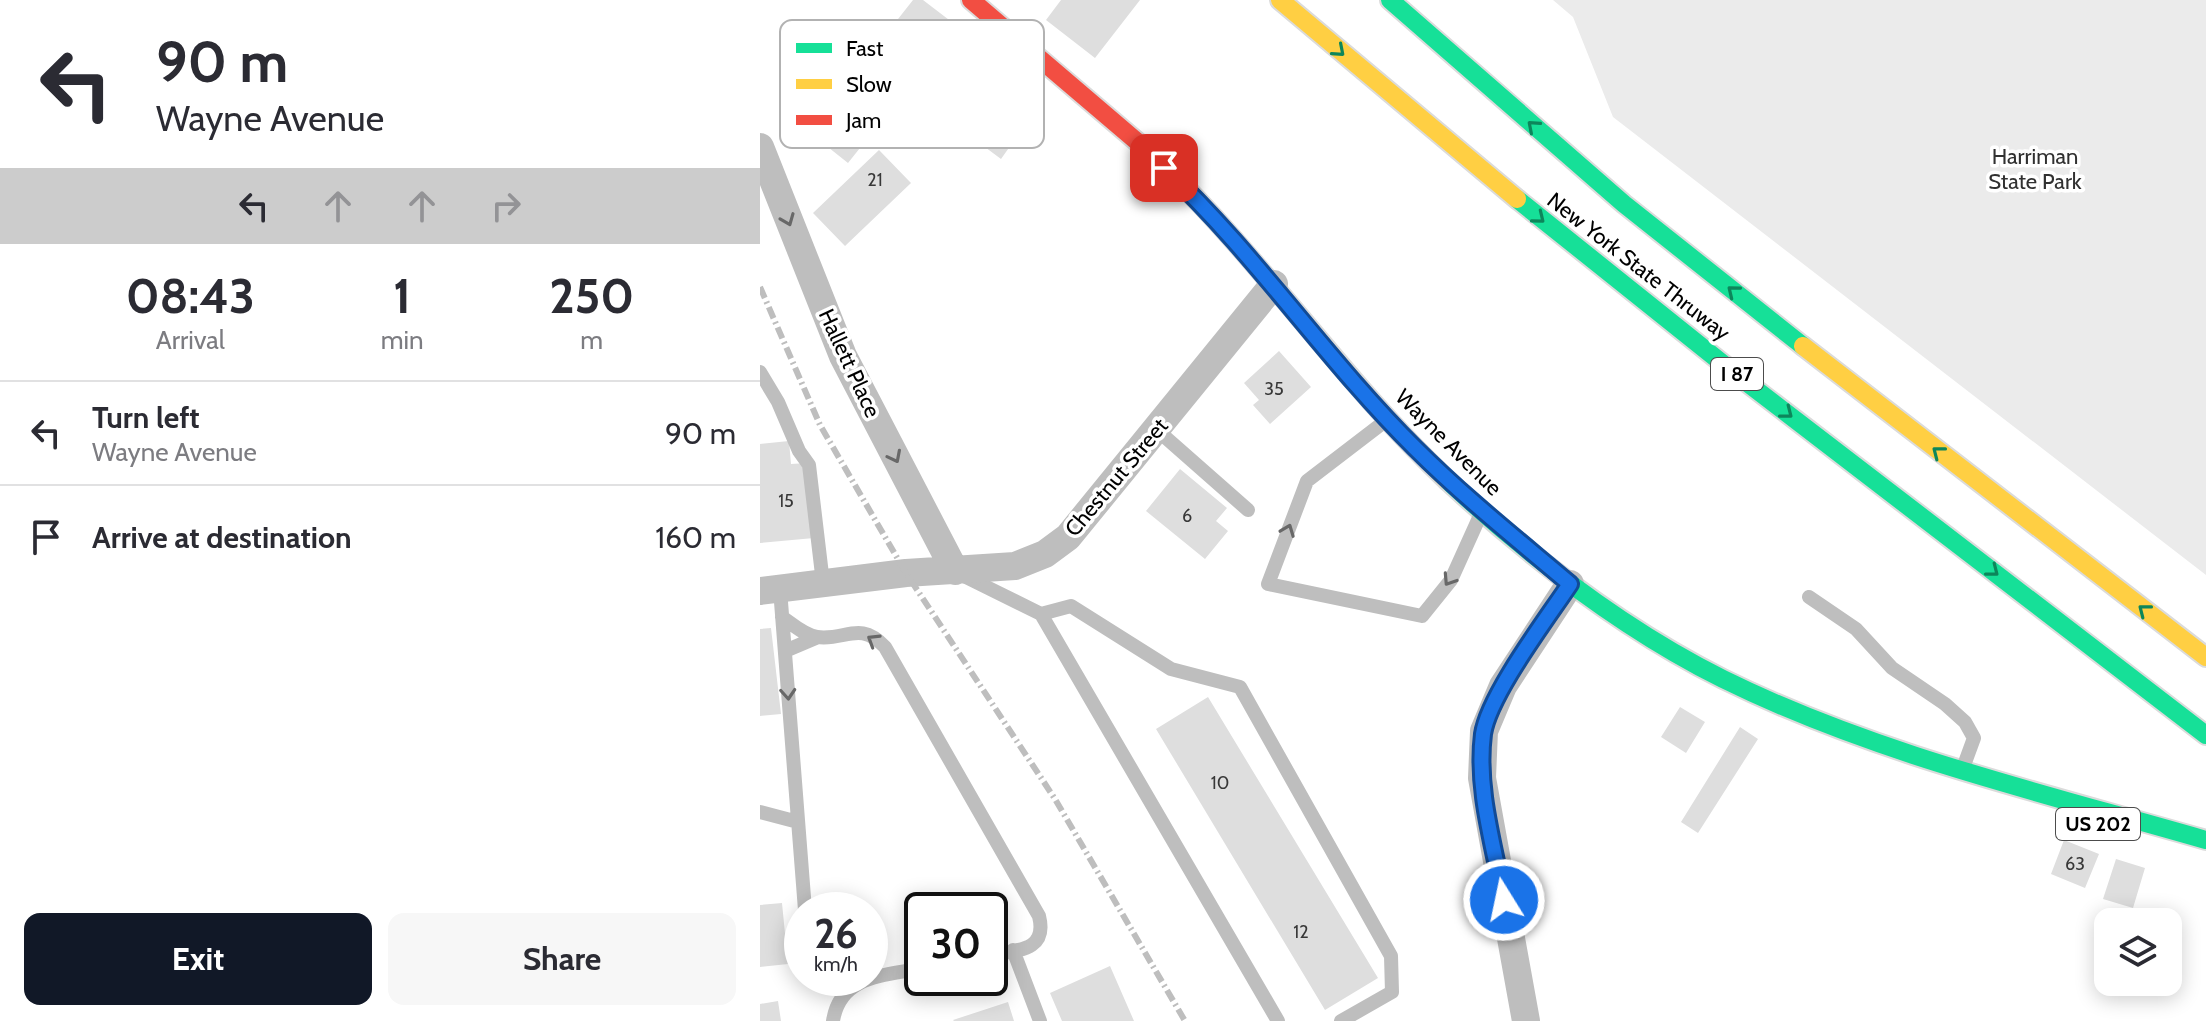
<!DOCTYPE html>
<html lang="en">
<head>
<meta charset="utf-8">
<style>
	:root { --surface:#fff; --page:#f7f7f7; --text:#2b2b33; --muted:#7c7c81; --line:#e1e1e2; --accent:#111827 }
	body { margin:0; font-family:Cabin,sans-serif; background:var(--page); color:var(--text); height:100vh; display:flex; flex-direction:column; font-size:30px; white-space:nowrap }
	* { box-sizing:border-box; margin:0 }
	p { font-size:26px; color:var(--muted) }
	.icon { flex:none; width:44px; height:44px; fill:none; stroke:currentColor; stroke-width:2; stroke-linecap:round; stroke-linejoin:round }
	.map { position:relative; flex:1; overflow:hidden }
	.drawer { display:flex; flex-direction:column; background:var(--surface); width:760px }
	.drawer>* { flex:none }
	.banner { background:#fff; color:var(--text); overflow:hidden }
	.buttons { position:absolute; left:1334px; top:908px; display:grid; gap:16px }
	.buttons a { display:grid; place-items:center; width:88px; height:88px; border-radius:16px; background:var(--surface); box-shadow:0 4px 20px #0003; font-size:40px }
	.speed { position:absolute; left:24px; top:892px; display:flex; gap:16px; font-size:40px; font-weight:700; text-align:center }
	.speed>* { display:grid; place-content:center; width:104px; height:104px; border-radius:50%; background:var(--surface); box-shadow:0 4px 20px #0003; line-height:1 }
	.speed small { font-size:20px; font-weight:400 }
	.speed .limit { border:4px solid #111; border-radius:12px; background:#fff; color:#111 }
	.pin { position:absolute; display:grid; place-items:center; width:68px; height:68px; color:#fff; margin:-34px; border-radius:16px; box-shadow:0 4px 12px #0006 }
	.me { position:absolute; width:88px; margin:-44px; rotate:350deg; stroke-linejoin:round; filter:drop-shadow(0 0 6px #0008) }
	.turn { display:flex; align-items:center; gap:28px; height:168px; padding:0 24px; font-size:36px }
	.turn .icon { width:104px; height:104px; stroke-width:2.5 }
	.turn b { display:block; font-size:56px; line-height:68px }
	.lanes { display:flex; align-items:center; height:76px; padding:0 24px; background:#0003; justify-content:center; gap:40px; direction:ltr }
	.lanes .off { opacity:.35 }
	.eta { display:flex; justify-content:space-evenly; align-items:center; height:136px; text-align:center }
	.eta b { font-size:48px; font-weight:700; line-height:56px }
	.action { display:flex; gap:16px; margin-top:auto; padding:16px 24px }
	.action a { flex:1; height:92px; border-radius:16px; background:var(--accent); color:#fff; font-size:32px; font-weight:700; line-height:92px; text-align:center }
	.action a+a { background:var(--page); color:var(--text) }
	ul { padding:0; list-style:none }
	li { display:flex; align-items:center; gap:24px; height:104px; padding:0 24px; border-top:2px solid var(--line) }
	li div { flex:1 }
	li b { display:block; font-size:30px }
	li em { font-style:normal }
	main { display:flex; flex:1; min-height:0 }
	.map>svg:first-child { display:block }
	.green { fill:#ebebeb }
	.building { fill:#dedede }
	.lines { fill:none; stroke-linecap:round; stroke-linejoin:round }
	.fast-casing { stroke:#dbdbdb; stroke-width:22 }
	.slow-casing { stroke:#dbdbdb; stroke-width:22 }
	.jam-casing { stroke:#dbdbdb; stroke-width:22 }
	.lane { stroke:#bebebe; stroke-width:14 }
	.street { stroke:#bebebe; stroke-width:28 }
	.fast { stroke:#16e098; stroke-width:18 }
	.slow { stroke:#ffcf43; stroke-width:18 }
	.jam { stroke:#f24e42; stroke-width:18 }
	.rail { stroke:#bebebe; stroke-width:6; stroke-dasharray:12 4 2 4; stroke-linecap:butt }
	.oneway { stroke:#0d865b }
	.oneway2 { stroke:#686868 }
	.route-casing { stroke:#114b97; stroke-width:20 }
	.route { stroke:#1a73e8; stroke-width:14 }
	.labels { text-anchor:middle; stroke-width:7; stroke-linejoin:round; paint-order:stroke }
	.number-label { font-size:18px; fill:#383838 }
	.shield { fill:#fff; stroke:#4c4c4c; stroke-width:2 }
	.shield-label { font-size:20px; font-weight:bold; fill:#000 }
	.park-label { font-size:22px; fill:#313131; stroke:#fff }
	.street-label { font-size:22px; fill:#000; stroke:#fff }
	.key { fill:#fff; stroke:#b2b2b2; stroke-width:2 }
	.key-label { font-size:22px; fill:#000 }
</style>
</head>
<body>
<main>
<section class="drawer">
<div class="banner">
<div class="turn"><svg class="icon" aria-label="left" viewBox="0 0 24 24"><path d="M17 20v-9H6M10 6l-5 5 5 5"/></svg><div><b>90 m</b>Wayne Avenue</div></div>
<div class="lanes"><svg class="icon" aria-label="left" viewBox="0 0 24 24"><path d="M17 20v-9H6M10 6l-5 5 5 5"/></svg><svg class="icon off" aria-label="ahead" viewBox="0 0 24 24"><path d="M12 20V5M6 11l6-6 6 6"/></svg><svg class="icon off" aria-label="ahead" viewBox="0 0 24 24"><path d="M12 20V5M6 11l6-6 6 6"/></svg><svg class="icon off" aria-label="right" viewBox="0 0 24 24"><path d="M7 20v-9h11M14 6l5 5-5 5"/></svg></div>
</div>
<div class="eta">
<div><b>08:43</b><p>Arrival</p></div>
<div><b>1</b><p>min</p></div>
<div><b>250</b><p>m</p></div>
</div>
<ul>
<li><svg class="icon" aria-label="left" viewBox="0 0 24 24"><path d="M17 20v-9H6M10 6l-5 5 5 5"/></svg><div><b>Turn left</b><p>Wayne Avenue</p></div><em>90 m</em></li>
<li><svg class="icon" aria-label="arrive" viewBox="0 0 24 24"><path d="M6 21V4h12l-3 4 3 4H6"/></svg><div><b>Arrive at destination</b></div><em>160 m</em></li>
</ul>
<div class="action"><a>Exit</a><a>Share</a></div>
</section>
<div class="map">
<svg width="1446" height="1021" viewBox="0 0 1446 1021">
	<rect width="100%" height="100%" fill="#fff"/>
	<path class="green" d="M 793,0 L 1446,0 L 1446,575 L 853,117 L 813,17 Z"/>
	<path class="building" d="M 153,0 L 163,0 L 197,26 L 88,163 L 49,132 Z
		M 301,0 L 380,0 L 335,58 L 286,20 Z
		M 221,86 L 268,121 L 241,159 L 194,124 Z
		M 119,150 L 151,183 L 85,246 L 53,213 Z
		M 519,351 L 551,387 L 510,424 L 493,405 L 499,400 L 484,383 Z
		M 29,441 L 31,464 L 48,463 L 54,538 L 0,543 L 0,444 Z
		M 420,469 L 467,508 L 456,521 L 468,531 L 445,559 L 386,511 Z
		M 11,628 L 21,714 L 0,716 L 0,629 Z
		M 448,697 L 618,978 L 565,1010 L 396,729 Z
		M 920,707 L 945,722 L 926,753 L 901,737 Z
		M 980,727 L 998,739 L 938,833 L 921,822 Z
		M 1304,840 L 1339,854 L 1325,888 L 1291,874 Z
		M 1356,859 L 1385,868 L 1373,908 L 1343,899 Z
		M 22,903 L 28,964 L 0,967 L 0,905 Z
		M 350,966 L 374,1021 L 302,1021 L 290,993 Z
		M 18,1001 L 21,1021 L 0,1021 L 0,1004 Z
		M 248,1002 L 254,1021 L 194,1021 L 193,1020 Z"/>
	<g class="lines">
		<defs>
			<path id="fast" d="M 630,0 L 864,204 L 1043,346
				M 757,199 L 977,375 L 1446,735
				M 688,481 C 771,558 861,628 963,679 C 1115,754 1283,793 1446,840"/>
			<path id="slow" d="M 520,0 L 757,199
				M 381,145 C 494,247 577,376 688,481
				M 1043,346 L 1446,657"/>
			<path id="jam" d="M 211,0 L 381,145"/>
		</defs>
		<use href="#fast" class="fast-casing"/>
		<use href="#slow" class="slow-casing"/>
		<use href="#jam" class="jam-casing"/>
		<path class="lane" d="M 0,372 L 18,402 L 39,451 L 49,465 L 63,583
			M 624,422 L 547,481 L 508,584 L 662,616 L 691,580 L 719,518
			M 396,429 L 488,510
			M 202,575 L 281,614 L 518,1021
			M 20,589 L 45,910
			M 1049,597 L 1096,629 L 1132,668 L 1185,704 L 1205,722 L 1214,738 L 1203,768
			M 281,614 L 311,606 L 411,669 L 480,687 L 631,956 L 632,992 L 581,1021
			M 22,617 C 32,624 44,635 57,637 C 86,641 99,620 125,647 L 279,916 C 288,952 256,950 230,955
			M 25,651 L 58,637
			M 0,812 L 38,822
			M 253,950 L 280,1021
			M 73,1021 C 80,975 124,976 162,968"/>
		<path class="street" d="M 0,147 L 83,356 L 195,571
			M 0,591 L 146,573 L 255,566 L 285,554 L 308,537 L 514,284
			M 766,1021 L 722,778 L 724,731 L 743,686 L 810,584"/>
		<use href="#fast" class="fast"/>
		<use href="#slow" class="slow"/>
		<use href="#jam" class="jam"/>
		<path class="rail" d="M 0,287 L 60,425 L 146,573 L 295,799 L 425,1021"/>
	</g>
	<defs><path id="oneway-chevron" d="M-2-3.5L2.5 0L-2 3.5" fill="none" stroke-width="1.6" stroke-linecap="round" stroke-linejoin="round" transform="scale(2)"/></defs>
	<g class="oneway">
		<use href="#oneway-chevron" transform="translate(579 51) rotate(41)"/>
		<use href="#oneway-chevron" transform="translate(773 126) rotate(-139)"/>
		<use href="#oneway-chevron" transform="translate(779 218) rotate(39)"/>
		<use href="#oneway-chevron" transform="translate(973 291) rotate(-141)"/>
		<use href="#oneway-chevron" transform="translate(1027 413) rotate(38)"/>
		<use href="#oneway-chevron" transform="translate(1178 452) rotate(-142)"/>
		<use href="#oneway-chevron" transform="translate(1233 571) rotate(38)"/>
		<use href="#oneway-chevron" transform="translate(1384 610) rotate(-142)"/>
	</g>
	<g class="oneway2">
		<use href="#oneway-chevron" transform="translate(28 220) rotate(68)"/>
		<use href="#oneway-chevron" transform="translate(135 457) rotate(63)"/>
		<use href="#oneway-chevron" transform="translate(528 530) rotate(-69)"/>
		<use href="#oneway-chevron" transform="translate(689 580) rotate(123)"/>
		<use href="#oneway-chevron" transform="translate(113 640) rotate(-148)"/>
		<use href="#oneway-chevron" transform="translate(28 694) rotate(86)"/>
	</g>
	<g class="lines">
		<defs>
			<path id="route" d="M 404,168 C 496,254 566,360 655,448 C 704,497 758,540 810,584 C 786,620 729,695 723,734 C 716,789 734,846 744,900"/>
		</defs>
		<use href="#route" class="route-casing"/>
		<use href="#route" class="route"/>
	</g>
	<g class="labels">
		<g class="number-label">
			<text x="115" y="186">21</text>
			<text x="514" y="395">35</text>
			<text x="26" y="507">15</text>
			<text x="427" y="522">6</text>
			<text x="460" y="789">10</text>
			<text x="1315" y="870">63</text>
			<text x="541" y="938">12</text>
		</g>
		<g class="shield">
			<rect x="951" y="358" width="52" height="32" rx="6"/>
			<rect x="1296" y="808" width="84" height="32" rx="6"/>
		</g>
		<g class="shield-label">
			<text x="977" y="381">I 87</text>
			<text x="1338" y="831">US 202</text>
		</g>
		<g class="park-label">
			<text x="1275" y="164">Harriman<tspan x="1275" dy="25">State Park</tspan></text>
		</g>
		<g class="street-label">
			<text transform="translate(879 266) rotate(38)" y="8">New York State Thruway</text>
			<text transform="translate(90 363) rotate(65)" y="8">Hallett Place</text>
			<text transform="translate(689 442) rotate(45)" y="8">Wayne Avenue</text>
			<text transform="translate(356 477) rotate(-50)" y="8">Chestnut Street</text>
		</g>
	</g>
	<rect x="20" y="20" width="264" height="128" rx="12" class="key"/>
	<rect x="36" y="43" width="36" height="10" fill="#16e098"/>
	<rect x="36" y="79" width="36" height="10" fill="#ffcf43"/>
	<rect x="36" y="115" width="36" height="10" fill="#f24e42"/>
	<g class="key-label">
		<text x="86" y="56">Fast</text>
		<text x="86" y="92">Slow</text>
		<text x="86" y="128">Jam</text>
	</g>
</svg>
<div class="buttons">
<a><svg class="icon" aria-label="layers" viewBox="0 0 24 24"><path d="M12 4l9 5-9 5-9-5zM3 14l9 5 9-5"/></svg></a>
</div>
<div class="speed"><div>26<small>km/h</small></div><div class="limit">30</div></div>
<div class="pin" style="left:404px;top:168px;background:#d93025"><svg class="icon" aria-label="arrive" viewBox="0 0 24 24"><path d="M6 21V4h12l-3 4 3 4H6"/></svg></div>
<svg class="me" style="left:744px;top:900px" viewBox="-20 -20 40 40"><circle r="17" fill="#1a73e8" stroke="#fff" stroke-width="3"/><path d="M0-11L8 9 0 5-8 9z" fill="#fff"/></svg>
</div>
</main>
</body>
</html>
